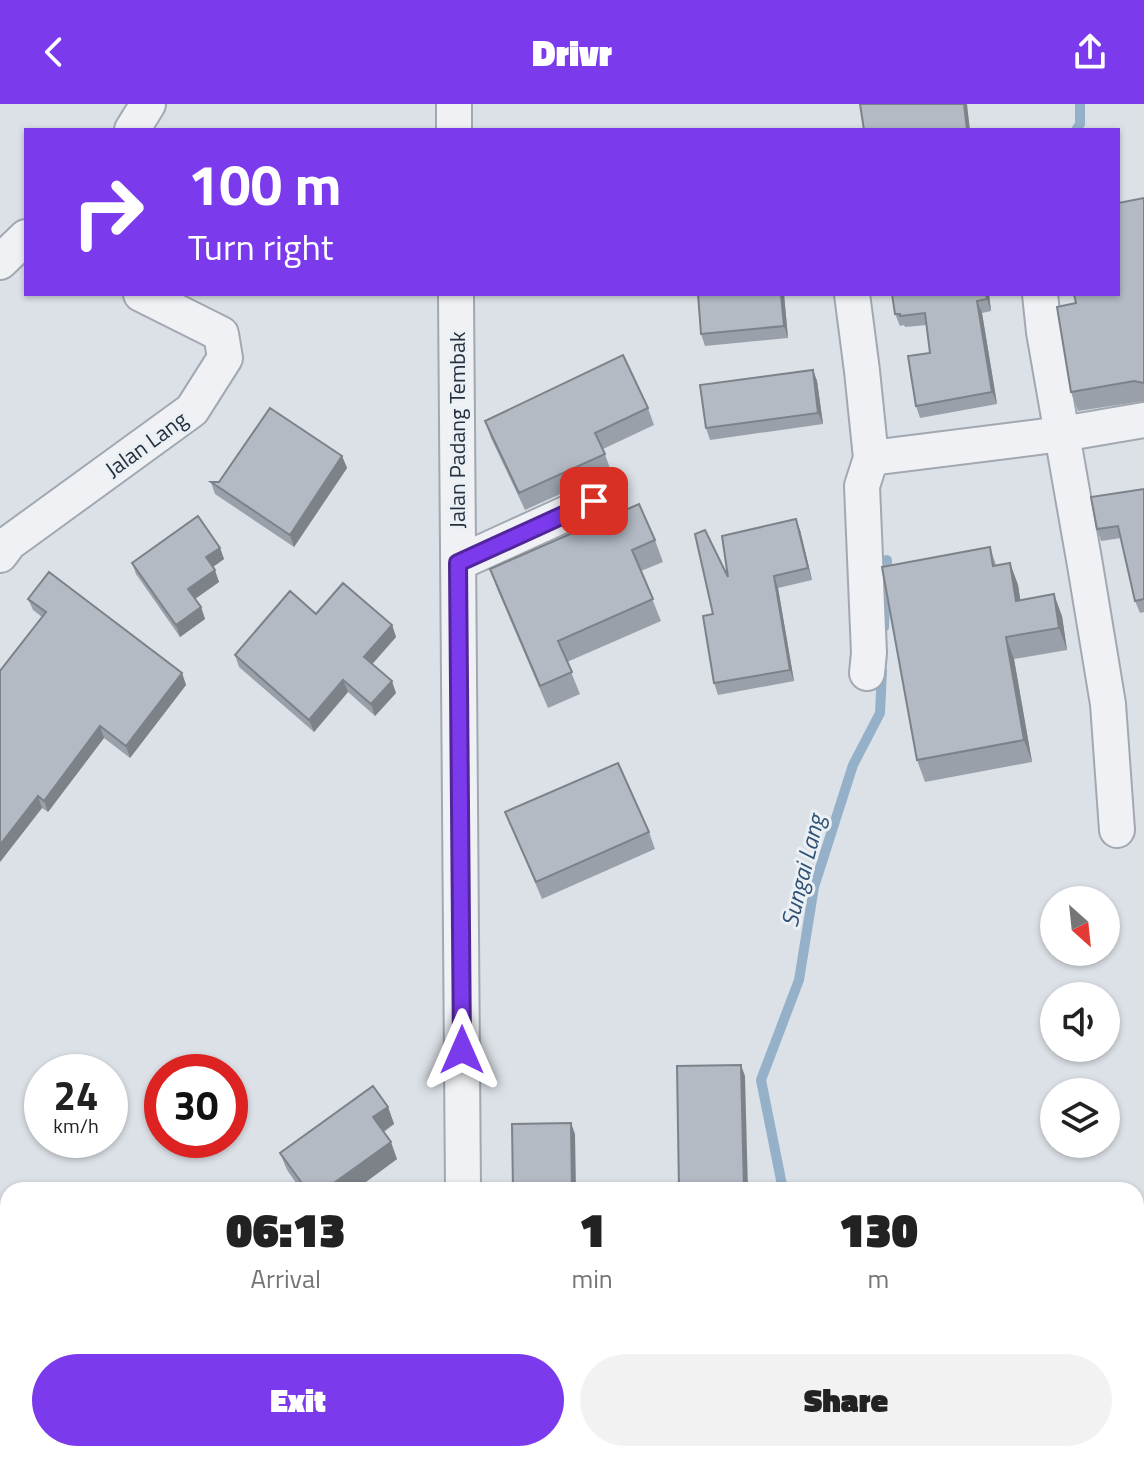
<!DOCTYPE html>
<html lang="en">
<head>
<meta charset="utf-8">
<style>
	:root { --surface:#fff; --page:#f2f2f2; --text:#222; --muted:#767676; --accent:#7c3aed }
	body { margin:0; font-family:"Titillium Web",sans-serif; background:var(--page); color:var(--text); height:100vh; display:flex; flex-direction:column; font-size:30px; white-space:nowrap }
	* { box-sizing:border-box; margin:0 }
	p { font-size:26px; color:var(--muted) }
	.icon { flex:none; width:44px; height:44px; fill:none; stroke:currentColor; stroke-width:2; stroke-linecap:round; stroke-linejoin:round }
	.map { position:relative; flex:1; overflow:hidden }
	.sheet { position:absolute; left:0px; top:1078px; width:1144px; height:280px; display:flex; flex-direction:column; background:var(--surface); border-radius:24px 24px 0 0; box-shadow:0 2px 6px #0004 }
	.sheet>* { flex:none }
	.hud { position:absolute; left:24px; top:24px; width:1096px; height:168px; border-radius:0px; box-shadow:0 2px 6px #0004; background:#7c3aed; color:#fff; overflow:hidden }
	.needle { width:52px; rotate:153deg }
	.tools { position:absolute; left:1040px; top:782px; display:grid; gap:16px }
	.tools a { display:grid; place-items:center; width:80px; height:80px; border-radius:50%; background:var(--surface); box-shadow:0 2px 6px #0004; font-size:40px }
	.speed { position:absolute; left:24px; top:950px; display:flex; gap:16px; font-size:40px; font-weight:700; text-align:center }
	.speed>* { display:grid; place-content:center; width:104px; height:104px; border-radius:50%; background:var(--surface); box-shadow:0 2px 6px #0004; line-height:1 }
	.speed small { font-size:20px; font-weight:400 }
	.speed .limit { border:12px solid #d22; background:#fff; color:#111 }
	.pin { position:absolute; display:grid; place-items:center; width:68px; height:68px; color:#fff; margin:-34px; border-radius:16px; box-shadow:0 4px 12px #0006 }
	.me { position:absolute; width:88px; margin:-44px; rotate:0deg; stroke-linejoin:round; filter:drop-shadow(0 0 6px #0008) }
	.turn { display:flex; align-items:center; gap:28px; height:168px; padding:0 32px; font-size:36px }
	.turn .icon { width:104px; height:104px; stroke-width:2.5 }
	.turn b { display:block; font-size:56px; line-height:68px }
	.eta { display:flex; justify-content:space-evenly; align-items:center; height:136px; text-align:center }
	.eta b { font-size:48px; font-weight:800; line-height:56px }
	.cta { display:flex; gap:16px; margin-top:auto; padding:16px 32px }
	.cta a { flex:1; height:92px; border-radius:48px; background:var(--accent); color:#fff; font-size:32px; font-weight:800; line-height:92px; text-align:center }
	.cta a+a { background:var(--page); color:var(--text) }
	header { display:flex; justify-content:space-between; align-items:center; height:104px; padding:0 32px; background:var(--accent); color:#fff; font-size:36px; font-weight:800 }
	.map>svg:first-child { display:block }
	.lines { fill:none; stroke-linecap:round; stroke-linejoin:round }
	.stream { stroke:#95b1c9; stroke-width:10 }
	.street-casing { stroke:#a1a8b1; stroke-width:38 }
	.street { stroke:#eff1f5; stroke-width:34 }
	.wall { fill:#9aa0a9 }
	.shaded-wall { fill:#7d8289 }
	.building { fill:#b3bac4; stroke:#7d8289; stroke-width:2 }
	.route-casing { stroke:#51269a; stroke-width:20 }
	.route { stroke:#7c3aed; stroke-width:14 }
	.labels { text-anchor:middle; stroke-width:6; stroke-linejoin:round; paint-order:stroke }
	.street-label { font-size:22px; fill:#252f3e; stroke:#ebf0f5 }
	.water-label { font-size:24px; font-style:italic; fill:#2e5073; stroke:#ebf0f5 }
</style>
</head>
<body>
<header><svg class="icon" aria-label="back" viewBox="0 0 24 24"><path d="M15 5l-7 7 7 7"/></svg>Drivr<svg class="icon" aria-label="share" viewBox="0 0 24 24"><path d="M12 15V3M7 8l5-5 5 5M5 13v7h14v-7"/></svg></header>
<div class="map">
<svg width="1144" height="1358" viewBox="0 0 1144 1358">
	<rect width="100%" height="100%" fill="#dce1e7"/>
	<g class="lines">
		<path class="stream" d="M 1076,26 L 1080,20 L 1080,0
			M 884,523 L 887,456
			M 783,1086 L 761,976 L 799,876 L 814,783 L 853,661 L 880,609 L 882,567
			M 736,1350 L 736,1358"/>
		<defs>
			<path id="street" d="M 454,0 L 454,26
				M 132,26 L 148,0
				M 0,158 L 26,133
				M 456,190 L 463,1086
				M 852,190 L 862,267 L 871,354
				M 1040,190 L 1044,228 L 1085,461 L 1108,600 L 1117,726
				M 0,451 L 9,439 L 192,306 L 225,254 L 221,230 L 141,190
				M 458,459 L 594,397
				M 867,569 L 869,549 L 862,382 L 871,354 L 1062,330 L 1144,316
				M 471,1350 L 471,1358
				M 210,1358 L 216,1350"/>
		</defs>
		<use href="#street" class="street-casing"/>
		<use href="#street" class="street"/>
	</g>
	<path class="wall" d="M 1144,94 L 1144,297 L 1078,307 L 1071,288 L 1076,199 Z
		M 698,190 L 784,190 L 788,234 L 705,242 L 701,230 Z
		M 892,190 L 989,190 L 991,207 L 982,209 L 997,300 L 920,314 L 916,302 L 930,249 L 927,221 L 905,223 L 904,221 L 900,222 L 895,210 Z
		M 813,266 L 817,277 L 823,320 L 710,336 L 706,324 Z
		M 648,304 L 654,321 L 603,345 L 611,367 L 525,406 L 491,334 L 485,317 Z
		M 342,352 L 347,364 L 294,443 L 215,390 L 211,378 L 219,378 Z
		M 1144,385 L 1144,508 L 1140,509 L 1135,497 L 1121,434 L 1101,437 L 1097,425 Z
		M 800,426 L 812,476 L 778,484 L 794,577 L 718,591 L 714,579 L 713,510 L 728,473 Z
		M 655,436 L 663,458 L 641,467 L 661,517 L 567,558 L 580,590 L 548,604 L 498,487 L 490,465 Z
		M 990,443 L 996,461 L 1010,459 L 1018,481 L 1020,496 L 1062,512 L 1067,546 L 1014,555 L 1032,658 L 925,678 L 917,656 Z
		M 220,444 L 224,455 L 213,463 L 219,478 L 195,495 L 201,503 L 205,515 L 180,533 L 136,470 L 132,459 Z
		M 28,495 L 182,569 L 186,581 L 130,654 L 104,634 L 48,708 L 42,704 L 0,758 L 0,567 L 42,513 L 33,506 Z
		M 316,510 L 392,521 L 396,533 L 372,560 L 396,589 L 375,612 L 348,588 L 314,628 L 239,563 L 235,551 Z
		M 505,708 L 649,728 L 655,745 L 542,795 Z
		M 388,1003 L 394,1020 L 384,1028 L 397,1055 L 355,1086 L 301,1086 L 287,1066 L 280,1049 Z
		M 8,1150 L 8,1340 L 0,1333 L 0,1159 Z
		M 507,1350 L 693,1350 L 693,1358 L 510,1358 Z"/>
	<path class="shaded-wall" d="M 964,0 L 967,0 L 970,26 L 967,26 Z
		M 781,190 L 784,190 L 788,234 L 784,222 Z
		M 986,190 L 989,190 L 991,207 L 987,195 Z
		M 977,197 L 982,209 L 997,300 L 992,288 Z
		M 813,266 L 817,277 L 823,320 L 818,309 Z
		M 342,352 L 347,364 L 294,443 L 290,431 Z
		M 796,415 L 800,426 L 812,476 L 808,464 Z
		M 220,444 L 224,455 L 210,465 L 206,453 Z
		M 1010,459 L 1018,481 L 1024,519 L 1016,497 Z
		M 215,466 L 219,478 L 192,497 L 188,485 Z
		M 774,472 L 778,484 L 794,577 L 790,566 Z
		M 1054,490 L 1062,512 L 1067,546 L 1059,524 Z
		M 201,503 L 205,515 L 180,533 L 176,521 Z
		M 392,521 L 396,533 L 368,565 L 364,553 Z
		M 1006,533 L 1014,555 L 1032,658 L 1024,636 Z
		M 182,569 L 186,581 L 130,654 L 126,642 Z
		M 343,576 L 348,588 L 314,628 L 309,616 Z
		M 392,577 L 396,589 L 375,612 L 371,600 Z
		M 100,622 L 104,634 L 48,708 L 44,697 Z
		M 38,692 L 42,704 L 0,758 L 0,741 Z
		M 741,961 L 745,972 L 748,1086 L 744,1086 Z
		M 388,1003 L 394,1020 L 379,1030 L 373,1013 Z
		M 571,1019 L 575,1030 L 576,1086 L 572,1086 Z
		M 391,1038 L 397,1055 L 355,1086 L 324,1086 Z
		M 382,1350 L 411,1350 L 401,1358 L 371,1358 Z
		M 686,1350 L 693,1350 L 693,1358 L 687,1358 Z"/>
	<path class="building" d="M 860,0 L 964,0 L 967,26 L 864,26 Z
		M 1144,94 L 1144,279 L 1134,277 L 1071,288 L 1057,203 L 1076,199 L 1074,190 L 1118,190 L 1118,99 Z
		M 698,190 L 781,190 L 784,222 L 701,230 Z
		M 892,190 L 986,190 L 987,195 L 977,197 L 992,288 L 916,302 L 908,252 L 930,249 L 925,209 L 900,212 L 900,210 L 895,210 Z
		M 623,251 L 648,304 L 595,329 L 605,350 L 519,389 L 485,317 Z
		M 813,266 L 818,309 L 706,324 L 700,281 Z
		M 270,304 L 342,352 L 290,431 L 211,378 L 219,378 Z
		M 1144,385 L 1144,495 L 1135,497 L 1118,422 L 1097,425 L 1091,393 Z
		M 639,400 L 655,436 L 632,446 L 653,495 L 558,537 L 572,568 L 540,582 L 490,465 Z
		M 198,412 L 220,444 L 206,453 L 215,466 L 188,485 L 201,503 L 176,521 L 132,459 Z
		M 796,415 L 808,464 L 774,472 L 790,566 L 714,579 L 703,512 L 713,510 L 695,430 L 705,426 L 728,473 L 722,432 Z
		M 990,443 L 993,462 L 1010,459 L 1016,497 L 1054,490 L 1059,524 L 1006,533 L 1024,636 L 917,656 L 882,463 Z
		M 49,468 L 182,569 L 126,642 L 100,622 L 44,697 L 38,692 L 0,741 L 0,567 L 46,508 L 28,495 Z
		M 343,479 L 392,521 L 364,553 L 392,577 L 371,600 L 343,576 L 309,616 L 235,551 L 290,487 L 316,510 Z
		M 618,659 L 649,728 L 536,778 L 505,708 Z
		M 741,961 L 744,1086 L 679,1086 L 677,962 Z
		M 373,982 L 388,1003 L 373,1013 L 391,1038 L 324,1086 L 307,1086 L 280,1049 Z
		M 571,1019 L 572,1086 L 513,1086 L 512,1020 Z
		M 8,1150 L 8,1332 L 0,1325 L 0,1159 Z
		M 1144,1304 L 1144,1358 L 1055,1358 L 1053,1350 L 1136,1350 L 1136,1305 Z
		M 79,1350 L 106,1350 L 111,1356 L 109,1358 L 68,1358 Z
		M 314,1350 L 382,1350 L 371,1358 L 303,1358 Z
		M 629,1350 L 686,1350 L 687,1358 L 630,1358 Z"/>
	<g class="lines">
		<defs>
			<path id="route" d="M 462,946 L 458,459 L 594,397"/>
		</defs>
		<use href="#route" class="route-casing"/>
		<use href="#route" class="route"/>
	</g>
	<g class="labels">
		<g class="street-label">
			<text transform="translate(457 326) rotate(-90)" y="8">Jalan Padang Tembak</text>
			<text transform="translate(146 340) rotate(-36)" y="8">Jalan Lang</text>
		</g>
		<g class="water-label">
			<text transform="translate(803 767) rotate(-76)" y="8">Sungai Lang</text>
		</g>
	</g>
</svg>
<div class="tools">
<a><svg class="needle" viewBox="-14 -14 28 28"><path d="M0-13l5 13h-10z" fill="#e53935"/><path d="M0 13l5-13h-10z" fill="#767676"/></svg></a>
<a><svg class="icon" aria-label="sound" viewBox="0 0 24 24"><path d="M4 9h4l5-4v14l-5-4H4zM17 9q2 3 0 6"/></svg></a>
<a><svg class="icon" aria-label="layers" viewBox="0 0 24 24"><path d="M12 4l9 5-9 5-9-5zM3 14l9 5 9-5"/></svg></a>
</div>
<div class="speed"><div>24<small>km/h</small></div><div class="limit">30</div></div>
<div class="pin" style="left:594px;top:397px;background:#d93025"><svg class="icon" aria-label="arrive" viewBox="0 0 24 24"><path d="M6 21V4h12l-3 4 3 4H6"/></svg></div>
<svg class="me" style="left:462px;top:946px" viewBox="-20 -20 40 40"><path d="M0-17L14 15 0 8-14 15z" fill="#7c3aed" stroke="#fff" stroke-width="4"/></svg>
<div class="hud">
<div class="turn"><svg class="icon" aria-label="right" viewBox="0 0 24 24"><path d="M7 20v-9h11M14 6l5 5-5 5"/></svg><div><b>100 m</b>Turn right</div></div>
</div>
<section class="sheet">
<div class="eta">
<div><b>06:13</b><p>Arrival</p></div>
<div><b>1</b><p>min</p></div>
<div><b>130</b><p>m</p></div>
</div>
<div class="cta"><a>Exit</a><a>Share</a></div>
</section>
</div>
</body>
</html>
